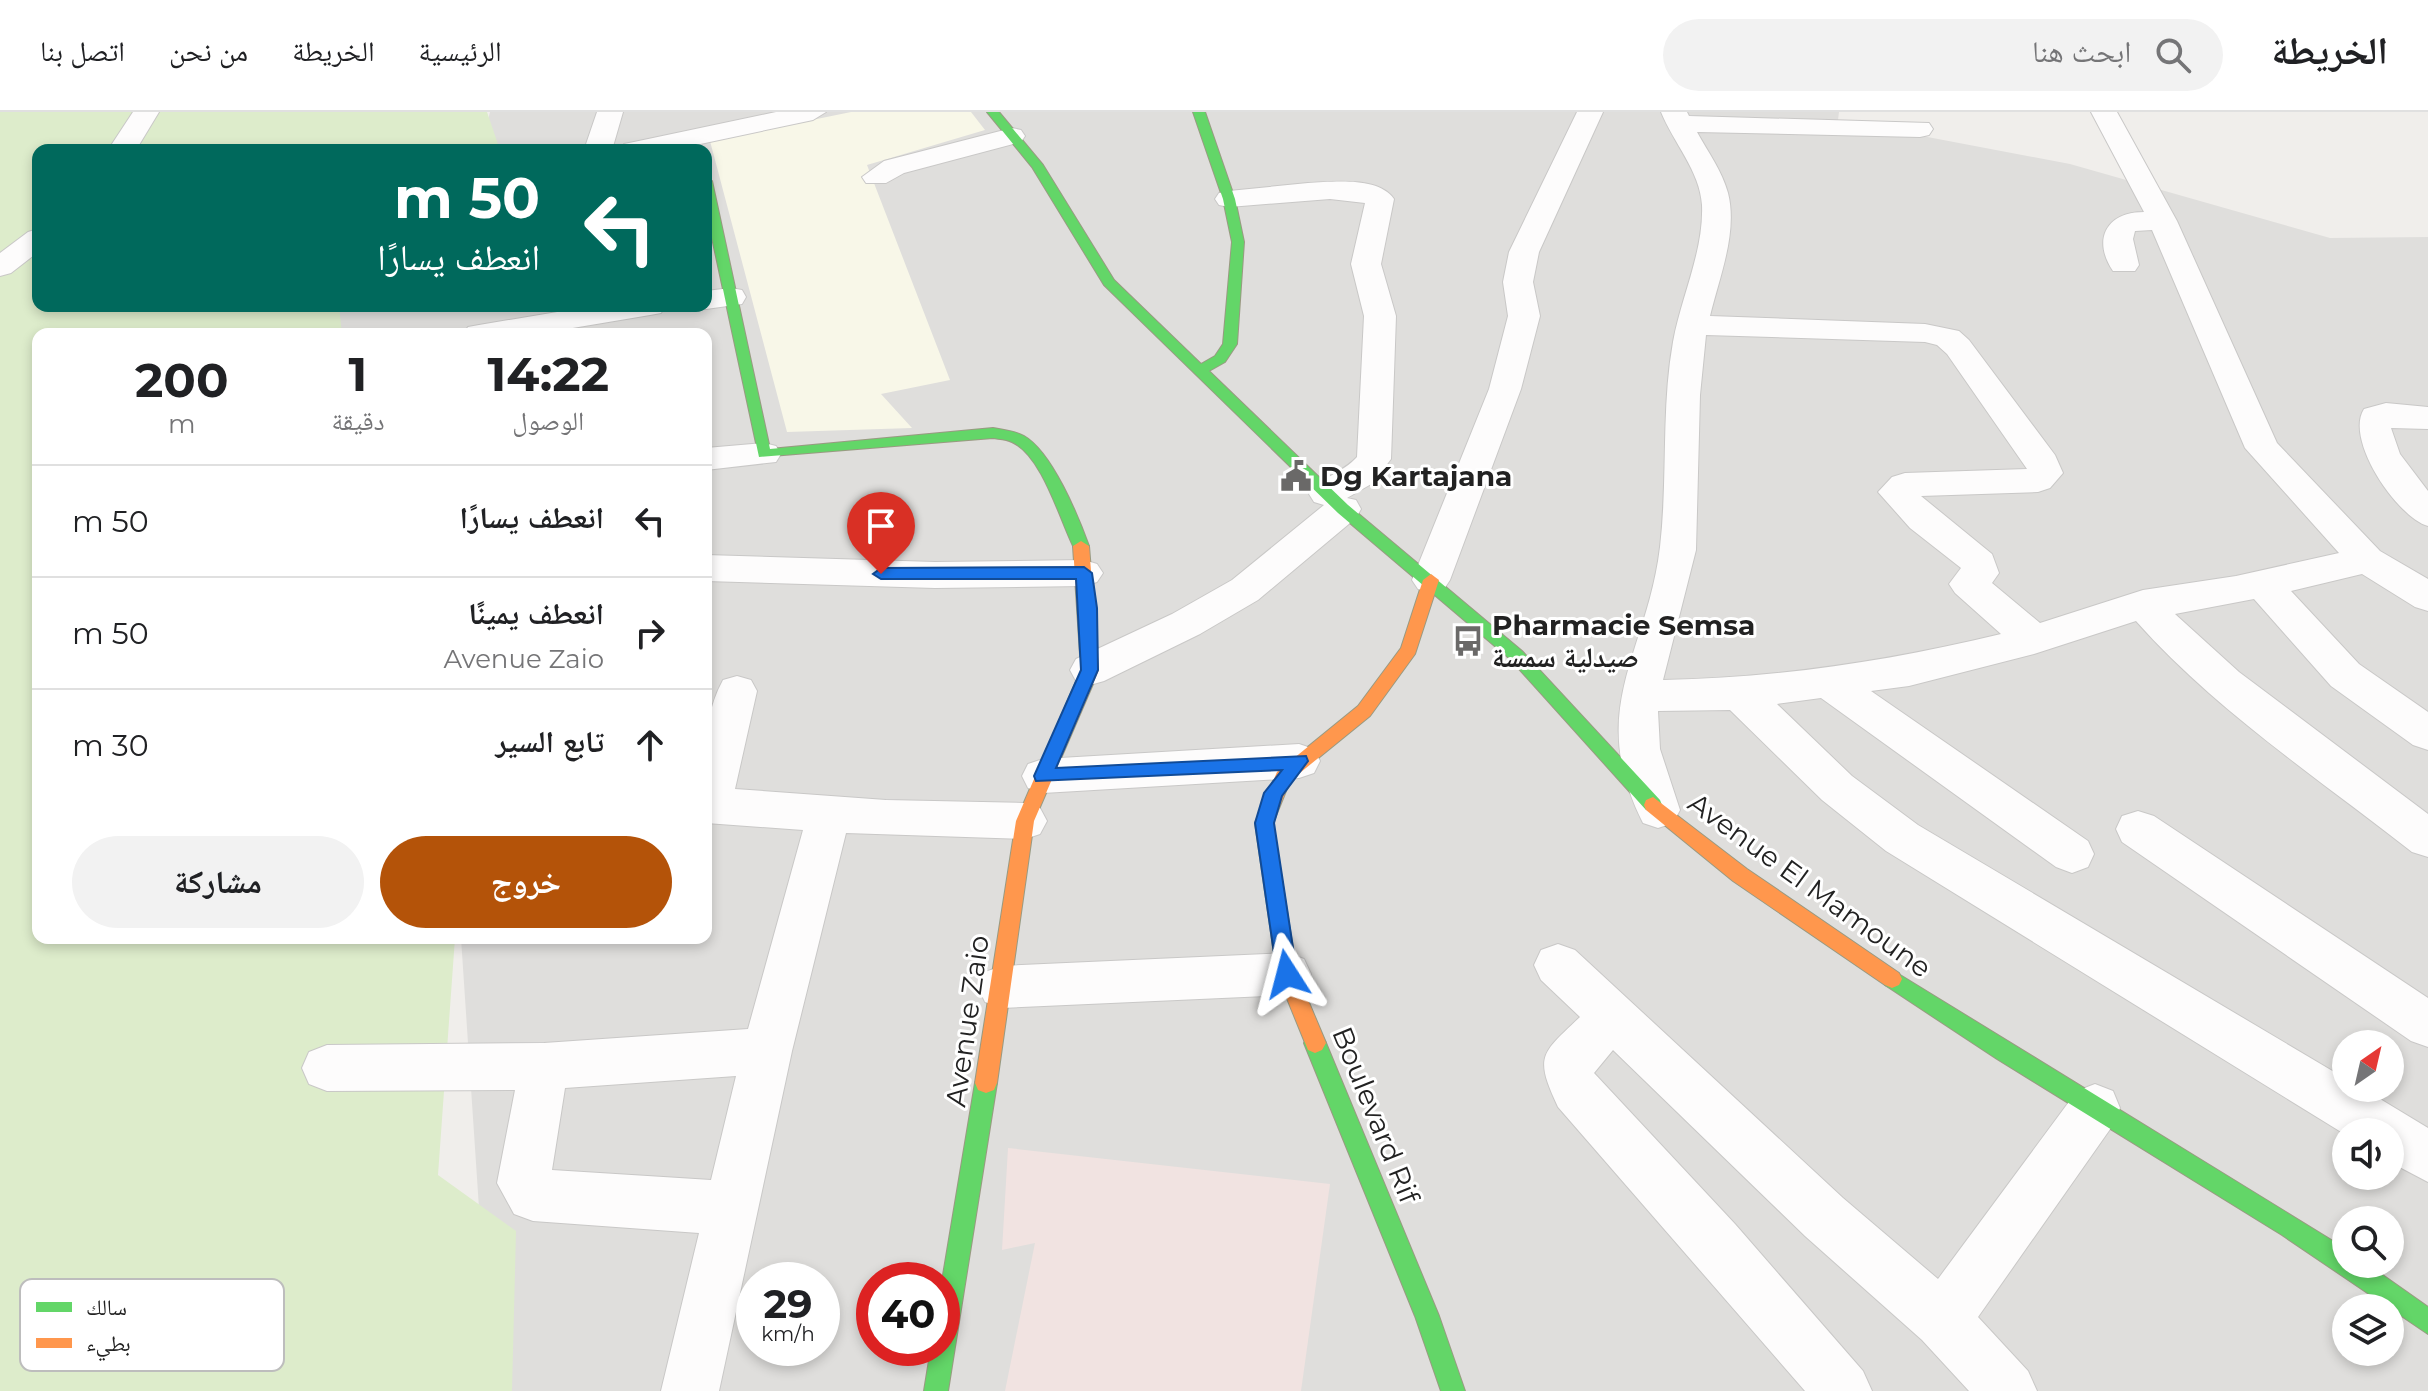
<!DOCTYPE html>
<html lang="ar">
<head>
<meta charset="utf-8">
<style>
	:root { --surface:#fff; --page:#f2f2f2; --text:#202124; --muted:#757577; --line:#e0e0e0; --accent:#b45309 }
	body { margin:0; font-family:Montserrat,"Noto Naskh Arabic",sans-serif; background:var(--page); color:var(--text); direction:rtl; height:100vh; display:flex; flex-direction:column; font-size:30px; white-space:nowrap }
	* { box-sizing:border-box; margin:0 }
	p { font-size:26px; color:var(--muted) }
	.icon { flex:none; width:44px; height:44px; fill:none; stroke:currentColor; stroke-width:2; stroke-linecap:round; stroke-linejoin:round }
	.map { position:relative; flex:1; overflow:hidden; direction:ltr }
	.drawer { position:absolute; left:32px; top:216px; width:680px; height:616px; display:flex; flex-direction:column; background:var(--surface); border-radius:16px; box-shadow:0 4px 12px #0003; direction:rtl }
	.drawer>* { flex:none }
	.guide { position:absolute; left:32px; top:32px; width:680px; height:168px; border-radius:16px; box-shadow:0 4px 12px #0003; direction:rtl; background:#00695c; color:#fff; overflow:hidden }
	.needle { width:52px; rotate:34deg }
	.buttons { position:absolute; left:2332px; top:918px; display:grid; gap:16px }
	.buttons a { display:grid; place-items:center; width:72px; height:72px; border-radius:50%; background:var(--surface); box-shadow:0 4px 12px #0003; font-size:40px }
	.speed { position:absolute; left:736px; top:1150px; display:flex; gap:16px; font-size:40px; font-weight:700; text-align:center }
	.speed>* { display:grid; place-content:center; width:104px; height:104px; border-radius:50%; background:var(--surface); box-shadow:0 4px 12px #0003; line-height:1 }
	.speed small { font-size:20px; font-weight:400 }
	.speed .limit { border:12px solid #d22; background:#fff; color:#111 }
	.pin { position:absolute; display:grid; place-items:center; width:68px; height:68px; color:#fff; margin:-82px -34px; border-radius:50% 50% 50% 0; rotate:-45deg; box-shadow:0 0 8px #0007 }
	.pin .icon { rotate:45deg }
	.me { position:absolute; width:88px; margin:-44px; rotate:351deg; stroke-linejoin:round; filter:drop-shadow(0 0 6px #0008) }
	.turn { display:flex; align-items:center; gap:28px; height:168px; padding:0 40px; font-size:36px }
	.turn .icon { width:104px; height:104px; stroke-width:2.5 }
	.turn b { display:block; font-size:56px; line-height:68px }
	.eta { display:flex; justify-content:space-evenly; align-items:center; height:136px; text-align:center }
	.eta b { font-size:48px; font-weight:700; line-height:56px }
	.primary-button { display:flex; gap:16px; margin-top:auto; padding:16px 40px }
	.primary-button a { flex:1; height:92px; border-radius:48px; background:var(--accent); color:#fff; font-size:32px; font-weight:700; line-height:92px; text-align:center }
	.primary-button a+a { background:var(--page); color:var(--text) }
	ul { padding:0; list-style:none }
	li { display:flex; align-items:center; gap:24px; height:112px; padding:0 40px; border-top:2px solid var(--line) }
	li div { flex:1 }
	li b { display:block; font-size:30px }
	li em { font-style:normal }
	header { display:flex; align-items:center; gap:48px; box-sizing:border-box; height:112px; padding:0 40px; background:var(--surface); border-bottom:2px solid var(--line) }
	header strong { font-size:38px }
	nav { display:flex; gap:44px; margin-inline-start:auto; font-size:28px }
	.search { width:560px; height:72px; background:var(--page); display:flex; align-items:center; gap:20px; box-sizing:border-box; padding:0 28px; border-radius:44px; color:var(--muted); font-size:30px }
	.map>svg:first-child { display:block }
	.residential { fill:#dfdedc; fill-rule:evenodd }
	.commercial { fill:#f1e3e1 }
	.education { fill:#f8f7e8 }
	.grass { fill:#ddeccb }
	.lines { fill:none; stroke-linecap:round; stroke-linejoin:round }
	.street-casing { stroke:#c9c8c7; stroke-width:2 }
	.fast-casing { stroke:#999a82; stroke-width:2 }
	.slow-casing { stroke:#999a82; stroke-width:2 }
	.street { fill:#fdfcfc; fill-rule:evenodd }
	.fast { fill:#63d668; fill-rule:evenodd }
	.slow { fill:#ff974d; fill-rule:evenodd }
	.route { fill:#1a73e8; stroke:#114b97; stroke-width:2 }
	.labels { text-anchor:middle; stroke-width:6; stroke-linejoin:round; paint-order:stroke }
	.poi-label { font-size:28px; font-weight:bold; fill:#222; stroke:#fff; text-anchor:start }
	.street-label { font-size:28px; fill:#222; stroke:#fff }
	.key { fill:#fff; stroke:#bdbdbd; stroke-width:2 }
	.key-label { font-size:22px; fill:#222 }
</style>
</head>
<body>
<header>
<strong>الخريطة</strong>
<div class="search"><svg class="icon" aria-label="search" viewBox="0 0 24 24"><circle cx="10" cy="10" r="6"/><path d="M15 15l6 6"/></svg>ابحث هنا</div>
<nav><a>الرئيسية</a><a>الخريطة</a><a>من نحن</a><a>اتصل بنا</a></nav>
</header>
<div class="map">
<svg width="2428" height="1279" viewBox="0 0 2428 1279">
	<rect width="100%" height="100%" fill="#f0eeeb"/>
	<path class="residential" d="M 490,0 L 1839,0 L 1838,8 L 2070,52 L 2330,126 L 2428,125 L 2428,1279 L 509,1279 L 483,1156 L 461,826 L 706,826 L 706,222 L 325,222 L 330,194 L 706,194 L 706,38 L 481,38 ZM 2346,932 L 2390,932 L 2390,976 L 2346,976 ZM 2346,1020 L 2390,1020 L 2390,1064 L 2346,1064 ZM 2346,1108 L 2390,1108 L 2390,1152 L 2346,1152 ZM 754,1168 L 822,1168 L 822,1236 L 754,1236 ZM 874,1168 L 942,1168 L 942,1236 L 874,1236 ZM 2346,1196 L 2390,1196 L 2390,1240 L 2346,1240 Z"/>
	<path class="commercial" d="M 1008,1036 L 1330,1072 L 1301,1279 L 1005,1279 L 1035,1131 L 1002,1138 Z"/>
	<path class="education" d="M 851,0 L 971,0 L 985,18 L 867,53 L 950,268 L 881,282 L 912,316 L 787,320 L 710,29 Z"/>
	<path class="grass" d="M 0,0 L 487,0 L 500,38 L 38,38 L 38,194 L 339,194 L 342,222 L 38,222 L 38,826 L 455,826 L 438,1063 L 516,1119 L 512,1279 L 0,1279 Z"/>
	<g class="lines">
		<defs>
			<path id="street" d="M 133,0 L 159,0 L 136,38 L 108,38 Z
				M 597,0 L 623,0 L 612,38 L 584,38 Z
				M 776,0 L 826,0 L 813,8 L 672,38 L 620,38 L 624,32 L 634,30 Z
				M 1577,0 L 1603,0 L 1539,140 L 1533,170 L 1540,204 L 1521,277 L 1450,468 L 1444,477 L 1431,481 L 1418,477 L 1412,468 L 1489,277 L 1508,204 L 1503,170 L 1509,140 Z
				M 1661,0 L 1687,0 L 1689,4 L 1929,11 L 1933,17 L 1929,23 L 1920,25 L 1697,20 C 1708,40 1722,59 1728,81 C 1738,121 1719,166 1710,204 L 1925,212 L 1959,219 L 1969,228 L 2055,343 L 2063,361 L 2050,376 L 2038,380 L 1921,384 L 1992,442 L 1999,461 L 1992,471 L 2040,511 L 2143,478 L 2236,464 L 2339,441 L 2245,336 L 2152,118 L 2135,119 L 2133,127 L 2139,153 L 2135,159 L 2113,159 C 2092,128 2106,100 2144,100 L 2091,0 L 2117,0 L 2177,109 L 2277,331 L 2380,439 L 2428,467 L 2428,499 L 2415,495 L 2362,462 L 2291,479 L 2359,552 L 2428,600 L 2428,638 L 2413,633 L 2331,574 L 2254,487 L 2175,502 L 2239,560 L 2428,702 L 2428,745 L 2412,740 C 2319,667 2215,598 2136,509 L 2034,542 L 1909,574 L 1871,579 L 2088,729 L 2094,742 L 2088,755 L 2072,761 L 2056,755 L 1821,586 L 1777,592 L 1852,664 L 1918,713 L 2346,967 L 2346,976 L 2362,976 L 2428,1016 L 2428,1070 L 2390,1050 L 2390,1020 L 2346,1020 L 2346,1023 L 1886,739 L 1822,688 L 1730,598 L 1658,599 L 1660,637 L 1680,698 L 1673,711 L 1658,716 L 1643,711 C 1585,596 1647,543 1660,435 C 1668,367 1661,297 1673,230 C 1681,185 1704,139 1702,93 C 1700,59 1673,30 1661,0 ZM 1706,223 L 1925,230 L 1937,233 L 1947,242 L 2027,357 L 1905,361 L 1892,365 L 1878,380 L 1910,416 L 1961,456 L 1949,472 L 1955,481 L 2001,522 C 1889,549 1778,566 1663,568 L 1696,438 L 1700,283 Z
				M 1012,16 L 1021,18 L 1025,24 L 1021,30 L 904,61 L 886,71 L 866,71 L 862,65 L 884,49 Z
				M 1308,71 C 1332,70 1378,64 1394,87 L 1381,152 L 1396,204 L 1391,347 L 1373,371 L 1347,386 L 1356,388 L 1361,397 L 1356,406 L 1258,488 L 1200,522 L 1104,569 L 1090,573 L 1076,569 L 1070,558 L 1076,547 L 1172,502 L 1232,468 L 1324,393 L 1314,390 L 1309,382 C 1320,365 1343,361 1357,345 L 1364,204 L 1351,152 L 1365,91 L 1330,87 L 1229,95 L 1219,93 L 1215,87 L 1219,81 L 1229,79 Z
				M 38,117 L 38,140 L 11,161 L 0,164 L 0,141 L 28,120 Z
				M 731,176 L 742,178 L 746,185 L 742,192 L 706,197 L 695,194 L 706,194 L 706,179 Z
				M 593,194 L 665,194 L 661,201 L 650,203 L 537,222 L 463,222 L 468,215 L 479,213 Z
				M 2386,291 L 2428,295 L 2428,317 L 2391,316 L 2400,342 L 2428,379 L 2428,414 C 2398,406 2344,328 2364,297 Z
				M 764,331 L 776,334 L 781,342 L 776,350 L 706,358 L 706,336 Z
				M 706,443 L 935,450 L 1084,448 L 1097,452 L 1103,461 L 1097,470 L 1084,474 L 935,476 L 706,469 Z
				M 737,564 L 751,568 L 757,579 L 735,677 L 886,688 L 1025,691 L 1040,696 L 1047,709 L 1040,722 L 1025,727 L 846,721 L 792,939 L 719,1279 L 661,1279 L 699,1121 L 533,1109 L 514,1102 L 497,1071 L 515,978 L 327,979 L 309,972 L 302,956 L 309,940 L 327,933 L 544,931 L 748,917 L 803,718 L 706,711 C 706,664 699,611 723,568 ZM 736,964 L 711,1068 L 552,1058 L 565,976 Z
				M 1299,632 L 1314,637 L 1320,649 L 1314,661 L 1299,666 L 1043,681 L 1028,676 L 1022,664 L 1028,652 L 1043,647 Z
				M 2138,699 L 2154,704 L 2428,886 L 2428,935 L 2411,929 L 2122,730 L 2116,717 L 2122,704 Z
				M 1558,832 L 1575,838 L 1843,1086 L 1938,1167 L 2077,979 L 2095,972 L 2113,979 L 2120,996 L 2113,1013 L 1978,1205 L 2028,1259 L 2037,1279 L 1969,1279 L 1922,1228 L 1805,1124 L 1613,938 L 1594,961 L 1735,1112 L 1863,1259 L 1872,1279 L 1805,1279 L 1558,995 C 1534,944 1541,942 1580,905 L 1541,868 L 1534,853 L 1541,838 Z
				M 1287,841 L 1304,847 L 1311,862 L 1304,877 L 1287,883 L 1002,896 L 985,890 L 978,875 L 985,860 L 1002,854 Z"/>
			<path id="fast" d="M 987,0 L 999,0 L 1043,53 L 1114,168 L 1201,252 L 1215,244 L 1223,232 L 1232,130 L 1223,87 L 1193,0 L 1205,0 L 1235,87 L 1244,130 L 1237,232 L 1225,250 L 1209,259 L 1348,393 L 1522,539 L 1660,688 L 1662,693 L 1660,698 L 1646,698 L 1510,547 L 1338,401 L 1104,173 L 1032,55 Z
				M 706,65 L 712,69 L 770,337 L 993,316 C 1003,318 1015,319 1024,324 C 1052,340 1078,404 1089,434 L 1087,438 L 1075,438 C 1060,409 1043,344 1012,330 C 1006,327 999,327 993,326 L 759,345 L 706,98 Z
				M 1892,858 L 2346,1137 L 2346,1152 L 2367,1152 L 2428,1195 L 2428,1222 L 2282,1123 L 1997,947 L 1885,873 L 1882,867 L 1885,861 Z
				M 1315,921 L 1322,924 L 1326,931 L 1439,1204 L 1465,1279 L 1441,1279 L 1415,1204 L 1304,931 L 1308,924 Z
				M 986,961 L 994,964 L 997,971 L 948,1279 L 924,1279 L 931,1236 L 942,1236 L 942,1169 L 975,971 L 978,964 Z"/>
			<path id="slow" d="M 1081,429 L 1089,434 L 1099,558 L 1034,709 L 997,971 L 994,978 L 986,981 L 978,978 L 975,971 L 1016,709 L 1081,558 L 1073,434 Z
				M 1431,462 L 1439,468 L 1415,542 L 1370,604 L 1290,669 L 1273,711 L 1297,862 L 1326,931 L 1322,938 L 1315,941 L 1308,938 L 1277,862 L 1255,711 L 1277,660 L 1358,594 L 1401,536 L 1423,468 Z
				M 1653,685 L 1747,757 L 1899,861 L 1902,867 L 1899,873 L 1892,876 L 1885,873 L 1733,769 L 1646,698 L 1644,693 L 1646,688 Z"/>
		</defs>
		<use href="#street" class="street-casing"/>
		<use href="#fast" class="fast-casing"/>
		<use href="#slow" class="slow-casing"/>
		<use href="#street" class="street"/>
		<use href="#fast" class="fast"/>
		<use href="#slow" class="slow"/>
	</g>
	<path class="route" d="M 1084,455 L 1092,461 L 1097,496 L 1098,558 L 1056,656 L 1306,644 L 1308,649 L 1282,684 L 1274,711 L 1297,862 L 1294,868 L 1280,868 L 1277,862 L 1255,711 L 1264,681 L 1282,658 L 1036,669 L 1034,664 L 1081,558 L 1076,467 L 881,467 L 873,462 L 881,456 Z"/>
	<defs>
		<symbol id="civic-bare" viewBox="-9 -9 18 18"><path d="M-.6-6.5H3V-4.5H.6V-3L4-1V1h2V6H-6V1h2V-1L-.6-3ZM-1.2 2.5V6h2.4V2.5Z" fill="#6a6968" stroke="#fff" stroke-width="2.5" paint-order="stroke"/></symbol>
		<symbol id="bus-bare" viewBox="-9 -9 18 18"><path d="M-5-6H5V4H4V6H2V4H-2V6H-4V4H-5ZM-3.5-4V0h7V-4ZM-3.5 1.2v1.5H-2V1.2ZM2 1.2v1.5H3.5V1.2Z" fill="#6a6968" stroke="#fff" stroke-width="2.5" paint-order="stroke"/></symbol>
	</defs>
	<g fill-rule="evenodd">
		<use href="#civic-bare" x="1274" y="342" width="44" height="44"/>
		<use href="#bus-bare" x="1446" y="507" width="44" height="44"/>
	</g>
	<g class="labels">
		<g class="poi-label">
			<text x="1320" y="374">Dg Kartajana</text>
			<text x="1492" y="523">Pharmacie Semsa<tspan x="1492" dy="32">صيدلية سمسة</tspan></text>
		</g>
		<g class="street-label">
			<text transform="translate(1810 773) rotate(36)" y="10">Avenue El Mamoune</text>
			<text transform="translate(967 909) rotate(-82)" y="10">Avenue Zaio</text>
			<text transform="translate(1376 1003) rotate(68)" y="10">Boulevard Rif</text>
		</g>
	</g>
	<rect x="20" y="1167" width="264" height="92" rx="12" class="key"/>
	<rect x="36" y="1190" width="36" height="10" fill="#63d668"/>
	<rect x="36" y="1226" width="36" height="10" fill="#ff974d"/>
	<g class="key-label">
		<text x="86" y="1203">سالك</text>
		<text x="86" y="1239">بطيء</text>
	</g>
</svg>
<div class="buttons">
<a><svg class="needle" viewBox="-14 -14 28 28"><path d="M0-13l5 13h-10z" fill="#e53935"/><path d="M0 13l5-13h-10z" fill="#757577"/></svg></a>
<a><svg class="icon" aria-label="sound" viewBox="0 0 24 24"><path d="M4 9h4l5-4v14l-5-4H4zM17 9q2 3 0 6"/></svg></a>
<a><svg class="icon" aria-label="search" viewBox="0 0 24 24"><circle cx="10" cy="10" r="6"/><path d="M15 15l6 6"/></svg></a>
<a><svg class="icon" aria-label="layers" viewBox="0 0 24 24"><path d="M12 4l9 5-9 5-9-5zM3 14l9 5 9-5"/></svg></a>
</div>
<div class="speed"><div>29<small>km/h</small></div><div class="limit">40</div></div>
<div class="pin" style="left:881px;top:462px;background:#d93025"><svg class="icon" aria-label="arrive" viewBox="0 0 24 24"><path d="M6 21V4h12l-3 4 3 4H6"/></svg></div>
<svg class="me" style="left:1287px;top:862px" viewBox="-20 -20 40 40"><path d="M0-17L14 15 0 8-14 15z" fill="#1a73e8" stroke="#fff" stroke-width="4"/></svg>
<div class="guide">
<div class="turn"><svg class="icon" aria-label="left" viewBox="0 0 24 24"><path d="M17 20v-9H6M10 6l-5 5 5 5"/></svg><div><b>50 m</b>انعطف يسارًا</div></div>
</div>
<section class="drawer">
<div class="eta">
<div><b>14:22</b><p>الوصول</p></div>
<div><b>1</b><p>دقيقة</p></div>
<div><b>200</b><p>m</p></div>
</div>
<ul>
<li><svg class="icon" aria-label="left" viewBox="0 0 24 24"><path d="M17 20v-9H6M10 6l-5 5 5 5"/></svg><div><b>انعطف يسارًا</b></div><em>50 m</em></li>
<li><svg class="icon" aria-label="right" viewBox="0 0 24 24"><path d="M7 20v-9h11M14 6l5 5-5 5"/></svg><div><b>انعطف يمينًا</b><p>Avenue Zaio</p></div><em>50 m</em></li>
<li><svg class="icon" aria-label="ahead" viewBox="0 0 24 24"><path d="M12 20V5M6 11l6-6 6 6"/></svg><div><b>تابع السير</b></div><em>30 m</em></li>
</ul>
<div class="primary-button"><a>خروج</a><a>مشاركة</a></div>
</section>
</div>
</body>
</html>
